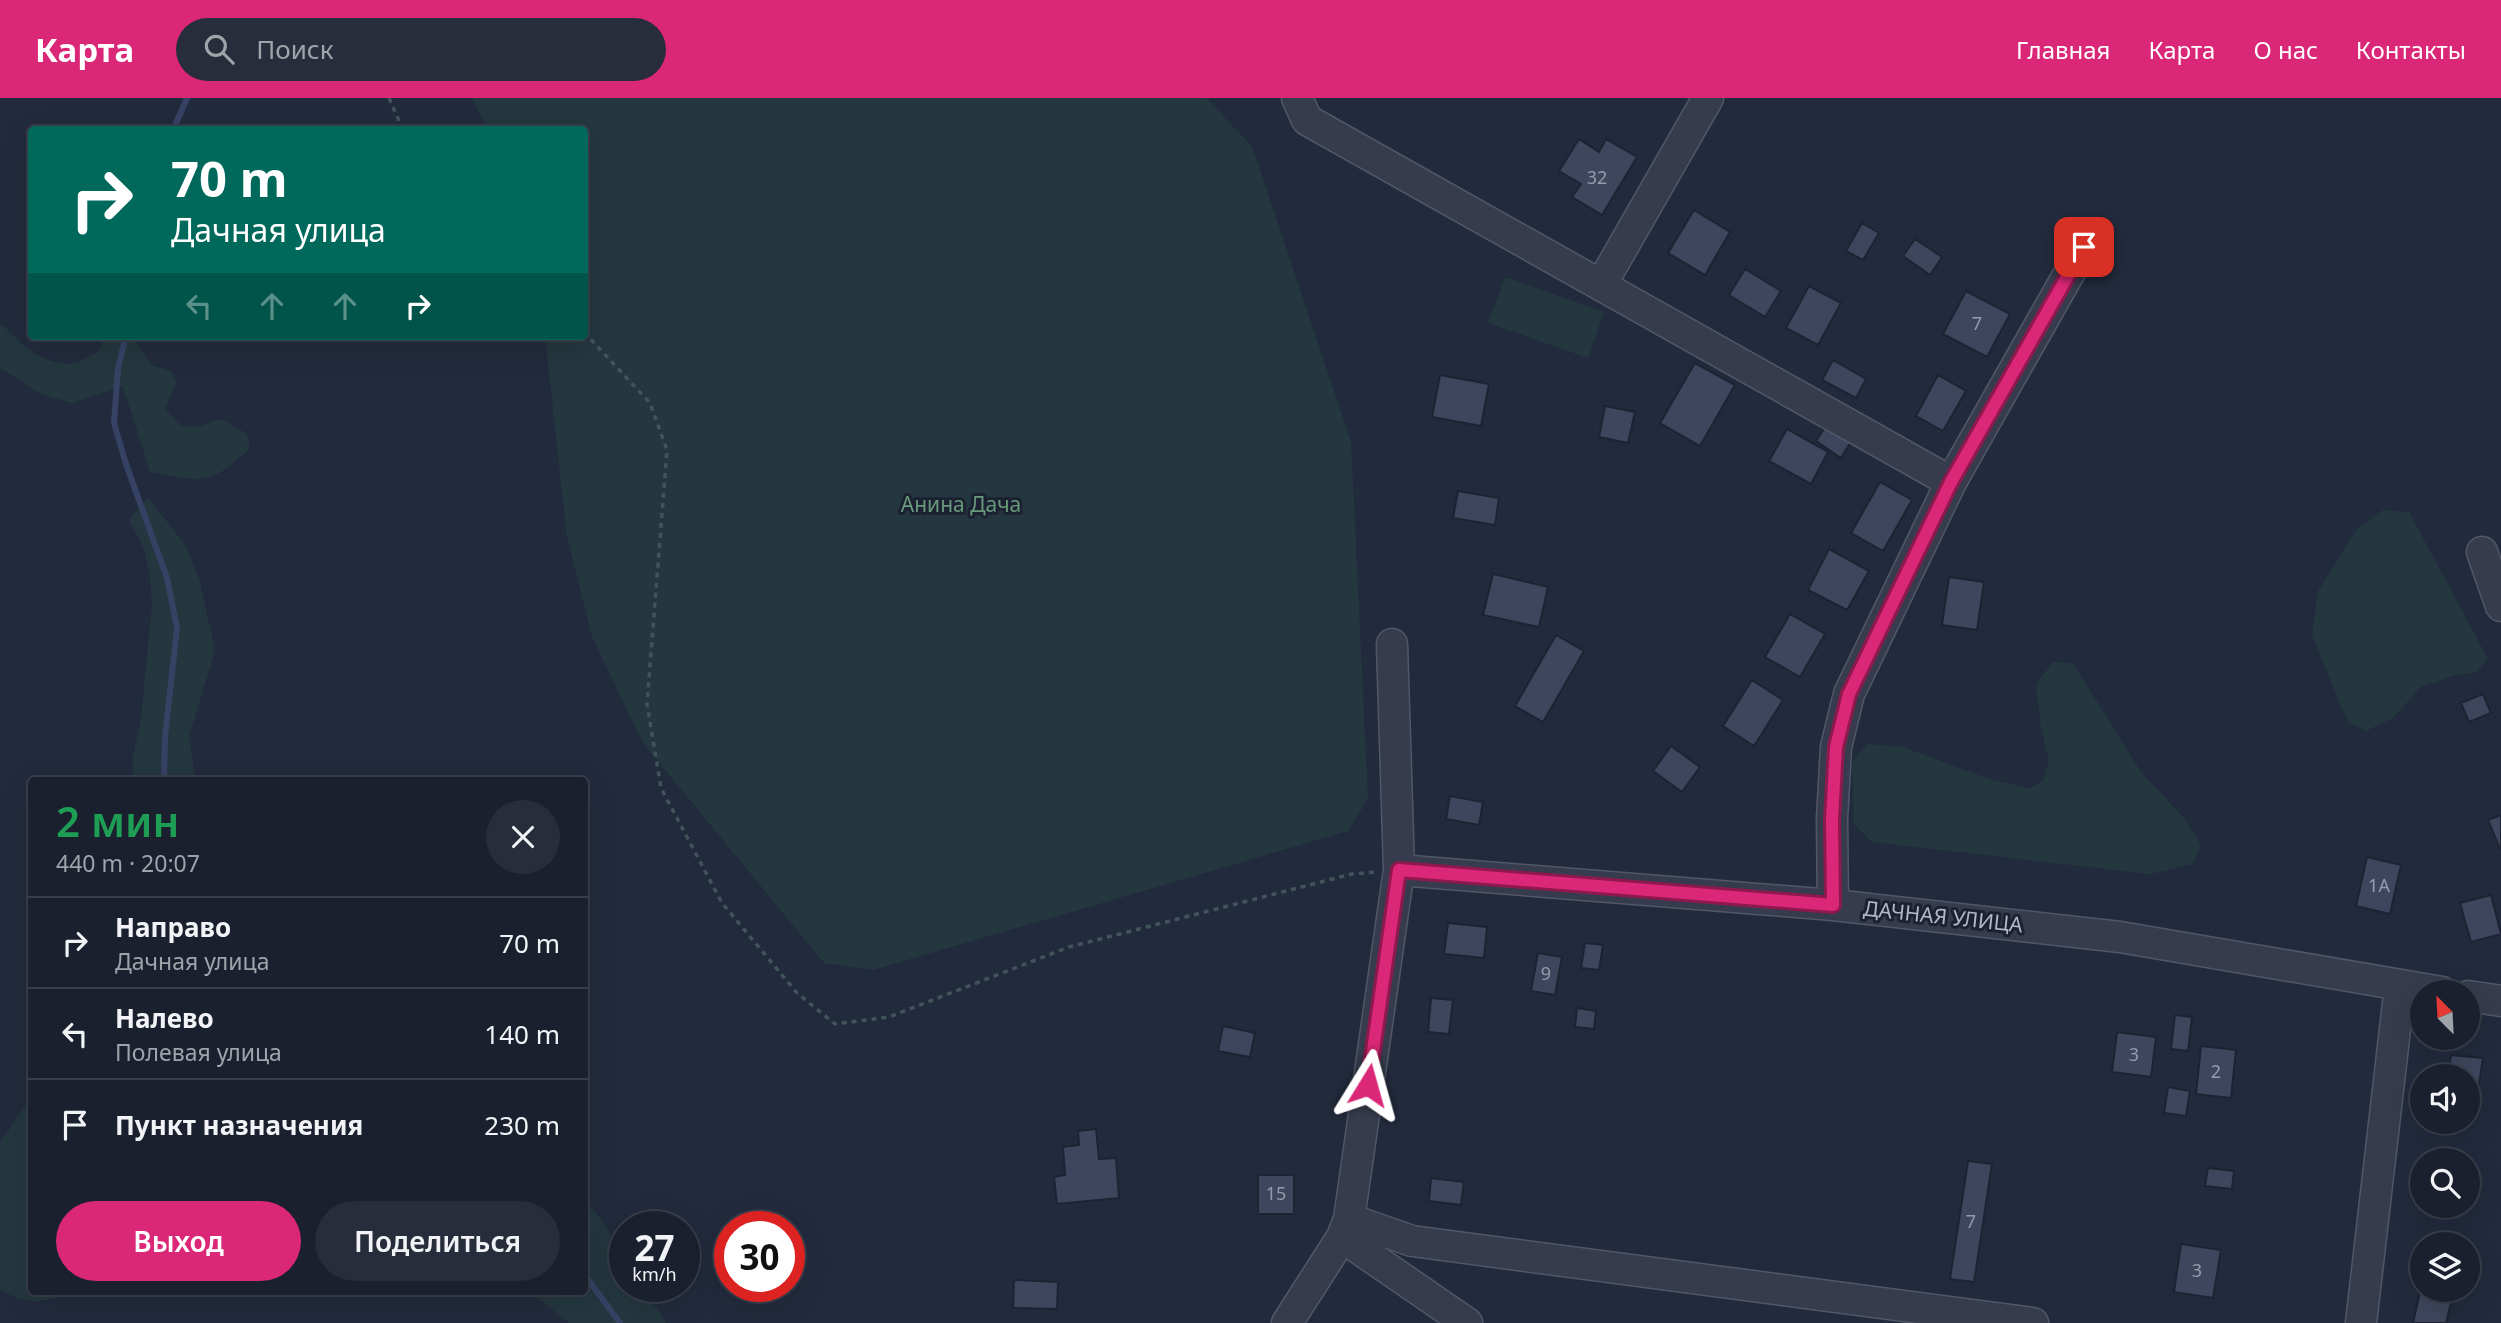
<!DOCTYPE html>
<html lang="ru">
<head>
<meta charset="utf-8">
<style>
	:root { --surface:#1a202e; --page:#272d3a; --text:#f1f3f6; --muted:#9fa3aa; --line:#383e4a; --accent:#db2777 }
	body { margin:0; font-family:"Noto Sans",sans-serif; background:var(--page); color:var(--text); height:100vh; display:flex; flex-direction:column; font-size:26px; white-space:nowrap }
	* { box-sizing:border-box; margin:0 }
	p { font-size:23px; color:var(--muted) }
	.icon { flex:none; width:38px; height:38px; fill:none; stroke:currentColor; stroke-width:2; stroke-linecap:round; stroke-linejoin:round }
	.map { position:relative; flex:1; overflow:hidden }
	.details { position:absolute; left:28px; top:679px; width:560px; height:518px; display:flex; flex-direction:column; background:var(--surface); border-radius:7px; box-shadow:0 7px 28px #0002,0 0 0 2px var(--line) }
	.details>* { flex:none }
	.hud { position:absolute; left:28px; top:28px; width:560px; height:214px; border-radius:7px; box-shadow:0 7px 28px #0002,0 0 0 2px var(--line); background:#00695c; color:#fff; overflow:hidden }
	.needle { width:46px; rotate:336deg }
	.buttons { position:absolute; left:2410px; top:882px; display:grid; gap:14px }
	.buttons a { display:grid; place-items:center; width:70px; height:70px; border-radius:50%; background:var(--surface); box-shadow:0 7px 28px #0002,0 0 0 2px var(--line); font-size:35px }
	.speed { position:absolute; left:609px; top:1113px; display:flex; gap:14px; font-size:35px; font-weight:700; text-align:center }
	.speed>* { display:grid; place-content:center; width:91px; height:91px; border-radius:50%; background:var(--surface); box-shadow:0 7px 28px #0002,0 0 0 2px var(--line); line-height:1 }
	.speed small { font-size:18px; font-weight:400 }
	.speed .limit { border:10px solid #d22; background:#fff; color:#111 }
	.pin { position:absolute; display:grid; place-items:center; width:60px; height:60px; color:#fff; margin:-30px; border-radius:14px; box-shadow:0 4px 10px #0006 }
	.me { position:absolute; width:77px; margin:-38px; rotate:8deg; stroke-linejoin:round; filter:drop-shadow(0 0 5px #0008) }
	.turn { display:flex; align-items:center; gap:24px; height:147px; padding:0 28px; font-size:32px }
	.turn .icon { width:91px; height:91px; stroke-width:2.5 }
	.turn b { display:block; font-size:49px; line-height:60px }
	.lanes { display:flex; align-items:center; height:66px; padding:0 28px; background:#0003; justify-content:center; gap:35px; direction:ltr }
	.lanes .off { opacity:.35 }
	.round { display:grid; place-items:center; flex:none; width:74px; height:74px; border-radius:37px; background:var(--page) }
	.summary { display:flex; align-items:center; justify-content:space-between; height:119px; padding:0 28px }
	h1 { font-size:42px; font-weight:600; line-height:52px; color:#1e9e55 }
	.action { display:flex; gap:14px; margin-top:auto; padding:14px 28px }
	.action a { flex:1; height:80px; border-radius:42px; background:var(--accent); color:#fff; font-size:28px; font-weight:600; line-height:80px; text-align:center }
	.action a+a { background:var(--page); color:var(--text) }
	ul { padding:0; list-style:none }
	li { display:flex; align-items:center; gap:21px; height:91px; padding:0 28px; border-top:2px solid var(--line) }
	li div { flex:1 }
	li b { display:block; font-size:26px }
	li em { font-style:normal }
	header { display:flex; align-items:center; gap:42px; box-sizing:border-box; height:98px; padding:0 35px; background:var(--accent); color:#fff }
	header strong { font-size:33px }
	nav { display:flex; gap:38px; margin-inline-start:auto; font-size:24px }
	.search { width:490px; height:63px; background:var(--page); display:flex; align-items:center; gap:18px; box-sizing:border-box; padding:0 24px; border-radius:38px; color:var(--muted); font-size:26px }
	.map>svg:first-child { display:block }
	.green { fill:#24373e }
	.lines { fill:none; stroke-linecap:round; stroke-linejoin:round }
	.stream { stroke:#364264; stroke-width:6 }
	.building { fill:#3e465d; stroke:#1e2334; stroke-width:2 }
	.minor-casing { stroke:#525768; stroke-width:33 }
	.path { stroke:#42545b; stroke-width:3.5; stroke-dasharray:5 5; stroke-linecap:butt }
	.minor { stroke:#363c4d; stroke-width:30 }
	.route-casing { stroke:#8e194d; stroke-width:18 }
	.route { stroke:#db2777; stroke-width:12 }
	.labels { text-anchor:middle; stroke-width:6; stroke-linejoin:round; paint-order:stroke }
	.number-label { font-size:18px; fill:#959bad }
	.park-label { font-size:21px; fill:#689a7b; stroke:#1c2132 }
	.street-label { font-size:21px; fill:#b2b7c8; stroke:#1c2132 }
</style>
</head>
<body>
<header>
<strong>Карта</strong>
<div class="search"><svg class="icon" aria-label="search" viewBox="0 0 24 24"><circle cx="10" cy="10" r="6"/><path d="M15 15l6 6"/></svg>Поиск</div>
<nav><a>Главная</a><a>Карта</a><a>О нас</a><a>Контакты</a></nav>
</header>
<div class="map">
<svg width="2501" height="1225" viewBox="0 0 2501 1225">
	<rect width="100%" height="100%" fill="#222a3d"/>
	<path class="green" d="M 472,0 L 1206,0 L 1252,48 L 1351,344 L 1368,701 L 1348,733 L 873,872 L 824,865 L 643,645 L 592,539 L 567,439 L 545,238 L 584,238 L 584,32 L 487,31 Z
		M 1505,179 L 1604,214 L 1588,260 L 1488,225 Z
		M 2,226 C 20,245 44,269 74,265 C 82,264 92,256 99,253 L 104,238 L 133,238 L 151,267 L 172,273 L 176,285 L 165,311 L 182,329 L 200,328 L 222,321 L 247,336 L 250,350 C 211,388 202,384 150,374 L 123,288 L 72,305 L 41,296 L 0,270 L 0,229 Z
		M 148,399 L 186,448 L 199,480 L 215,552 L 189,639 L 195,679 L 209,682 L 133,682 L 133,658 L 141,620 L 152,507 L 150,478 L 144,451 L 129,422 Z
		M 2383,412 L 2409,414 L 2488,561 L 2477,574 L 2453,578 L 2421,589 L 2393,620 L 2366,633 L 2348,624 L 2312,538 L 2318,493 L 2356,432 Z
		M 2053,564 L 2073,565 L 2141,674 L 2185,721 L 2201,747 L 2193,766 L 2150,776 L 1872,744 L 1854,726 L 1852,664 L 1867,646 L 1903,649 L 1992,682 L 2029,690 L 2043,683 L 2049,662 L 2041,632 L 2036,586 Z
		M 31,999 L 32,1194 L 76,1194 C 48,1203 27,1210 0,1191 L 0,1045 Z
		M 585,1102 L 602,1122 L 625,1160 L 625,1188 L 642,1188 L 666,1225 L 569,1225 L 531,1194 L 584,1194 Z"/>
	<g class="lines">
		<path class="stream" d="M 173,32 L 187,0
			M 126,238 L 118,270 L 114,325 L 126,366 L 167,480 L 177,530 L 165,639 L 164,682
			M 584,1176 L 620,1225"/>
	</g>
	<path class="building" d="M 1579,41 L 1599,54 L 1606,41 L 1637,59 L 1602,117 L 1572,99 L 1581,86 L 1559,73 Z
		M 1694,112 L 1730,134 L 1705,177 L 1668,155 Z
		M 1862,125 L 1879,135 L 1863,162 L 1846,153 Z
		M 1915,141 L 1942,159 L 1930,177 L 1903,158 Z
		M 1745,171 L 1781,193 L 1765,219 L 1729,197 Z
		M 1809,188 L 1841,205 L 1818,247 L 1786,230 Z
		M 1966,193 L 2010,216 L 1987,259 L 1943,236 Z
		M 1833,262 L 1866,281 L 1856,300 L 1822,282 Z
		M 1695,265 L 1735,287 L 1700,348 L 1660,325 Z
		M 1440,277 L 1489,286 L 1481,328 L 1432,319 Z
		M 1938,277 L 1966,293 L 1943,333 L 1916,318 Z
		M 1605,308 L 1635,314 L 1628,345 L 1599,339 Z
		M 1825,329 L 1850,345 L 1841,360 L 1816,343 Z
		M 1787,331 L 1828,354 L 1811,386 L 1769,363 Z
		M 1880,384 L 1912,402 L 1883,453 L 1851,435 Z
		M 1458,393 L 1499,400 L 1495,427 L 1453,420 Z
		M 1829,451 L 1869,473 L 1847,512 L 1808,492 Z
		M 1493,476 L 1548,489 L 1539,529 L 1483,517 Z
		M 1949,479 L 1984,484 L 1977,532 L 1942,527 Z
		M 1790,516 L 1825,536 L 1800,579 L 1765,559 Z
		M 1556,537 L 1584,553 L 1543,624 L 1515,608 Z
		M 1752,582 L 1783,602 L 1754,648 L 1723,628 Z
		M 2483,596 L 2491,615 L 2469,624 L 2461,605 Z
		M 1671,648 L 1700,669 L 1682,694 L 1653,673 Z
		M 1450,698 L 1483,704 L 1479,727 L 1446,721 Z
		M 2501,717 L 2501,751 L 2500,751 L 2488,722 Z
		M 2367,759 L 2401,767 L 2390,816 L 2356,808 Z
		M 2491,797 L 2501,836 L 2471,844 L 2460,805 Z
		M 1448,825 L 1487,829 L 1484,860 L 1444,856 Z
		M 1585,845 L 1603,847 L 1599,872 L 1581,870 Z
		M 1538,855 L 1562,859 L 1555,897 L 1531,893 Z
		M 1431,900 L 1453,902 L 1449,936 L 1428,934 Z
		M 1577,910 L 1596,913 L 1594,931 L 1575,929 Z
		M 2175,917 L 2192,919 L 2188,953 L 2171,951 Z
		M 1223,928 L 1255,935 L 1250,959 L 1218,953 Z
		M 2117,934 L 2156,939 L 2151,979 L 2112,974 Z
		M 2201,948 L 2236,952 L 2231,1000 L 2196,996 Z
		M 2451,957 L 2483,960 L 2476,1006 L 2468,1005 L 2468,978 L 2448,978 Z
		M 2168,989 L 2190,993 L 2186,1018 L 2164,1015 Z
		M 1096,1031 L 1099,1061 L 1116,1060 L 1119,1100 L 1057,1106 L 1054,1079 L 1065,1077 L 1063,1049 L 1079,1047 L 1078,1033 Z
		M 1968,1063 L 1992,1066 L 1974,1184 L 1950,1181 Z
		M 2208,1070 L 2234,1073 L 2232,1091 L 2205,1088 Z
		M 1258,1077 L 1294,1077 L 1294,1116 L 1258,1116 Z
		M 1431,1080 L 1464,1084 L 1461,1107 L 1429,1103 Z
		M 2181,1146 L 2221,1152 L 2213,1200 L 2174,1194 Z
		M 1014,1182 L 1058,1184 L 1057,1211 L 1013,1210 Z
		M 2422,1185 L 2422,1192 L 2454,1192 L 2446,1225 L 2413,1225 Z"/>
	<g class="lines">
		<defs>
			<path id="minor" d="M 1297,0 L 1307,22 L 1951,384
				M 1601,187 L 1708,0
				M 2482,454 L 2501,508
				M 1399,772 L 1833,807 L 2120,839 L 2442,894
				M 1833,807 L 1832,721 L 1836,649 L 1849,596 L 1951,384 L 2084,149
				M 2468,898 L 2501,903
				M 1349,1121 L 1412,1143 L 2033,1225
				M 1342,1139 L 1467,1225
				M 1287,1225 L 1342,1139 L 1349,1121 L 1399,772 L 1392,546
				M 2361,1225 L 2400,888"/>
		</defs>
		<use href="#minor" class="minor-casing"/>
		<path class="path" d="M 389,0 L 403,32
			M 584,234 L 650,305 L 667,352 L 647,606 L 661,690 L 722,805 L 797,895 L 835,926 L 889,919 L 1069,849 L 1352,776 L 1376,774"/>
		<use href="#minor" class="minor"/>
	</g>
	<g class="lines">
		<defs>
			<path id="route" d="M 1368,987 L 1399,772 L 1833,807 L 1832,721 L 1836,649 L 1849,596 L 1951,384 L 2084,149"/>
		</defs>
		<use href="#route" class="route-casing"/>
		<use href="#route" class="route"/>
	</g>
	<g class="labels">
		<g class="number-label">
			<text x="1597" y="86">32</text>
			<text x="1977" y="232">7</text>
			<text x="2379" y="794">1А</text>
			<text x="1546" y="882">9</text>
			<text x="2134" y="963">3</text>
			<text x="2216" y="980">2</text>
			<text x="1276" y="1102">15</text>
			<text x="1971" y="1130">7</text>
			<text x="2197" y="1179">3</text>
		</g>
		<g class="park-label">
			<text x="961" y="414">Анина Дача</text>
		</g>
		<g class="street-label">
			<text transform="translate(1943 819) rotate(6)" y="7">ДАЧНАЯ УЛИЦА</text>
		</g>
	</g>
</svg>
<div class="buttons">
<a><svg class="needle" viewBox="-14 -14 28 28"><path d="M0-13l5 13h-10z" fill="#e53935"/><path d="M0 13l5-13h-10z" fill="#9fa3aa"/></svg></a>
<a><svg class="icon" aria-label="sound" viewBox="0 0 24 24"><path d="M4 9h4l5-4v14l-5-4H4zM17 9q2 3 0 6"/></svg></a>
<a><svg class="icon" aria-label="search" viewBox="0 0 24 24"><circle cx="10" cy="10" r="6"/><path d="M15 15l6 6"/></svg></a>
<a><svg class="icon" aria-label="layers" viewBox="0 0 24 24"><path d="M12 4l9 5-9 5-9-5zM3 14l9 5 9-5"/></svg></a>
</div>
<div class="speed"><div>27<small>km/h</small></div><div class="limit">30</div></div>
<div class="pin" style="left:2084px;top:149px;background:#d93025"><svg class="icon" aria-label="arrive" viewBox="0 0 24 24"><path d="M6 21V4h12l-3 4 3 4H6"/></svg></div>
<svg class="me" style="left:1368px;top:987px" viewBox="-20 -20 40 40"><path d="M0-17L14 15 0 8-14 15z" fill="#db2777" stroke="#fff" stroke-width="4"/></svg>
<div class="hud">
<div class="turn"><svg class="icon" aria-label="right" viewBox="0 0 24 24"><path d="M7 20v-9h11M14 6l5 5-5 5"/></svg><div><b>70 m</b>Дачная улица</div></div>
<div class="lanes"><svg class="icon off" aria-label="left" viewBox="0 0 24 24"><path d="M17 20v-9H6M10 6l-5 5 5 5"/></svg><svg class="icon off" aria-label="ahead" viewBox="0 0 24 24"><path d="M12 20V5M6 11l6-6 6 6"/></svg><svg class="icon off" aria-label="ahead" viewBox="0 0 24 24"><path d="M12 20V5M6 11l6-6 6 6"/></svg><svg class="icon" aria-label="right" viewBox="0 0 24 24"><path d="M7 20v-9h11M14 6l5 5-5 5"/></svg></div>
</div>
<section class="details">
<div class="summary"><div><h1>2 мин</h1><p>440 m · 20:07</p></div><a class="round"><svg class="icon" aria-label="close" viewBox="0 0 24 24"><path d="M6 6l12 12M18 6L6 18"/></svg></a></div>
<ul>
<li><svg class="icon" aria-label="right" viewBox="0 0 24 24"><path d="M7 20v-9h11M14 6l5 5-5 5"/></svg><div><b>Направо</b><p>Дачная улица</p></div><em>70 m</em></li>
<li><svg class="icon" aria-label="left" viewBox="0 0 24 24"><path d="M17 20v-9H6M10 6l-5 5 5 5"/></svg><div><b>Налево</b><p>Полевая улица</p></div><em>140 m</em></li>
<li><svg class="icon" aria-label="arrive" viewBox="0 0 24 24"><path d="M6 21V4h12l-3 4 3 4H6"/></svg><div><b>Пункт назначения</b></div><em>230 m</em></li>
</ul>
<div class="action"><a>Выход</a><a>Поделиться</a></div>
</section>
</div>
</body>
</html>
